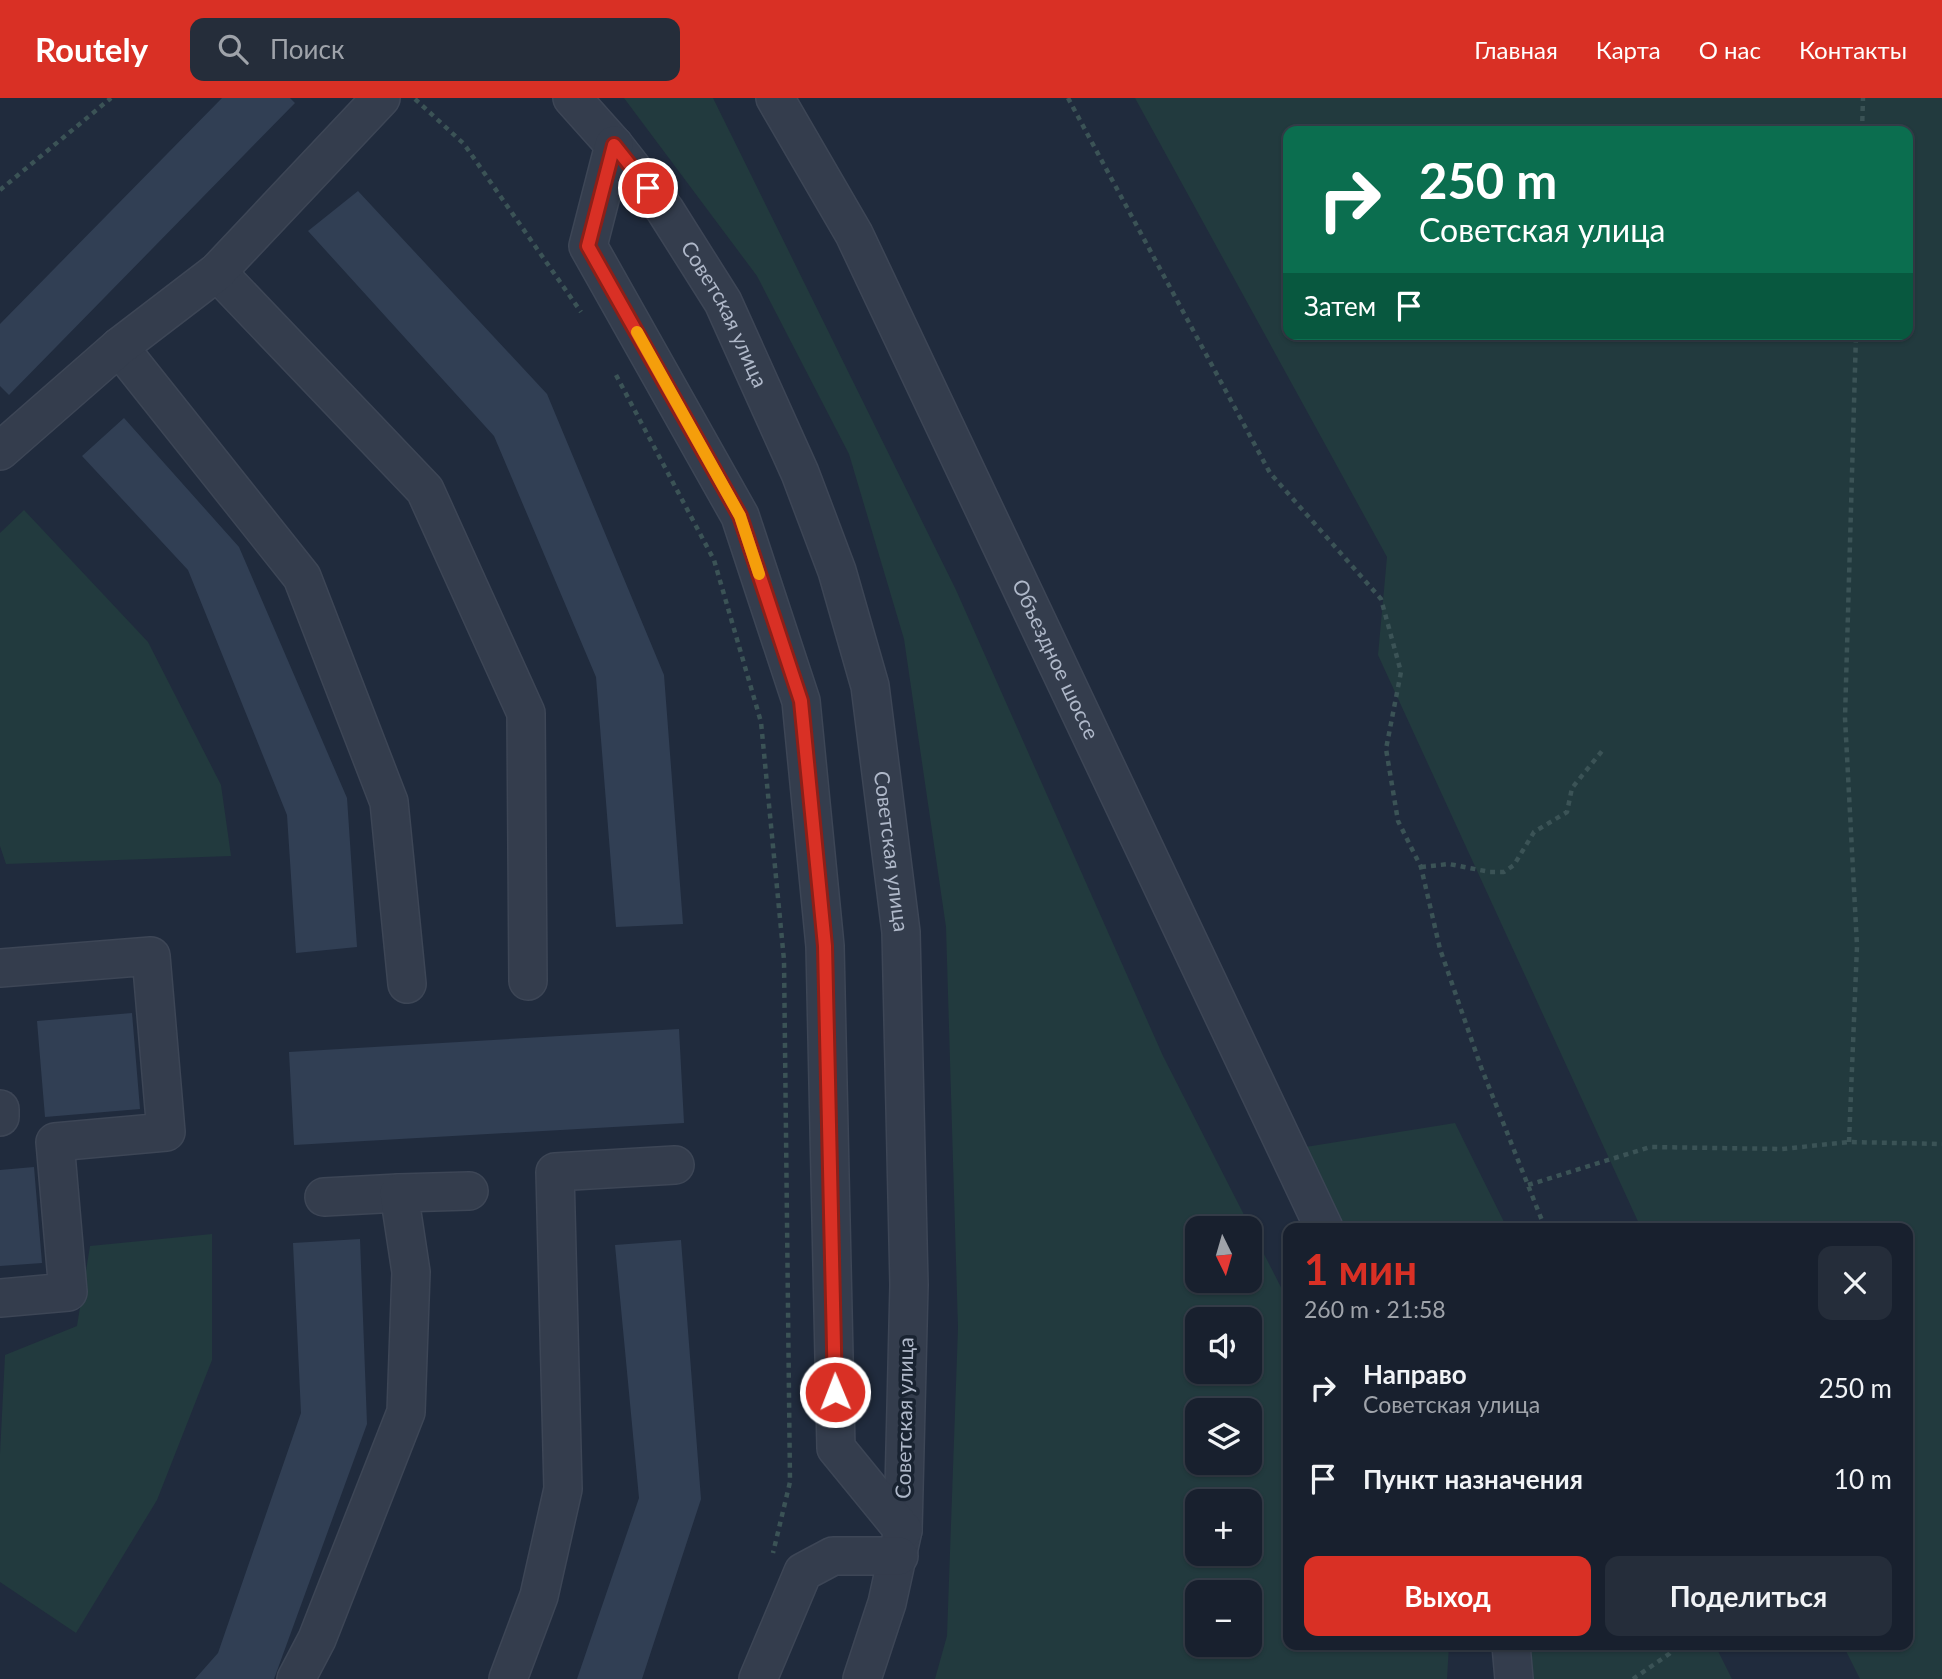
<!DOCTYPE html>
<html lang="ru">
<head>
<meta charset="utf-8">
<style>
	:root { --surface:#18202e; --page:#252d3a; --text:#f1f3f6; --muted:#9fa3aa; --line:#363e4a; --accent:#d93025 }
	body { margin:0; font-family:Lato,sans-serif; background:var(--page); color:var(--text); height:100vh; display:flex; flex-direction:column; font-size:26px; white-space:nowrap }
	* { box-sizing:border-box; margin:0 }
	p { font-size:23px; color:var(--muted) }
	.icon { flex:none; width:38px; height:38px; fill:none; stroke:currentColor; stroke-width:2; stroke-linecap:round; stroke-linejoin:round }
	.map { position:relative; flex:1; overflow:hidden }
	.panel { position:absolute; left:1283px; top:1125px; width:630px; height:427px; display:flex; flex-direction:column; background:var(--surface); border-radius:14px; box-shadow:0 2px 5px #0004,0 0 0 2px var(--line) }
	.panel>* { flex:none }
	.guide { position:absolute; left:1283px; top:28px; width:630px; height:214px; border-radius:14px; box-shadow:0 2px 5px #0004,0 0 0 2px var(--line); background:#0b6e4f; color:#fff; overflow:hidden }
	.needle { width:46px; rotate:175deg }
	.buttons { position:absolute; left:1185px; top:1118px; display:grid; gap:14px }
	.buttons a { display:grid; place-items:center; width:77px; height:77px; border-radius:14px; background:var(--surface); box-shadow:0 2px 5px #0004,0 0 0 2px var(--line); font-size:35px }
	.pin { position:absolute; display:grid; place-items:center; width:60px; height:60px; color:#fff; margin:-30px; border:4px solid #fff; border-radius:50%; box-shadow:0 2px 7px #0007 }
	.me { position:absolute; width:77px; margin:-38px; rotate:359deg; stroke-linejoin:round; filter:drop-shadow(0 0 5px #0008) }
	.turn { display:flex; align-items:center; gap:24px; height:147px; padding:0 21px; font-size:32px }
	.turn .icon { width:91px; height:91px; stroke-width:2.5 }
	.turn b { display:block; font-size:49px; line-height:60px }
	.then { display:flex; align-items:center; height:66px; padding:0 21px; background:#0003; gap:14px; font-size:26px }
	.round { display:grid; place-items:center; flex:none; width:74px; height:74px; border-radius:14px; background:var(--page) }
	.summary { display:flex; align-items:center; justify-content:space-between; height:119px; padding:0 21px }
	h1 { font-size:42px; font-weight:700; line-height:52px; color:var(--accent) }
	.primary-button { display:flex; gap:14px; margin-top:auto; padding:14px 21px }
	.primary-button a { flex:1; height:80px; border-radius:14px; background:var(--accent); color:#fff; font-size:28px; font-weight:700; line-height:80px; text-align:center }
	.primary-button a+a { background:var(--page); color:var(--text) }
	ul { padding:0; list-style:none }
	li { display:flex; align-items:center; gap:21px; height:91px; padding:0 21px }
	li div { flex:1 }
	li b { display:block; font-size:26px }
	li em { font-style:normal }
	header { display:flex; align-items:center; gap:42px; box-sizing:border-box; height:98px; padding:0 35px; background:var(--accent); color:#fff }
	header strong { font-size:33px }
	nav { display:flex; gap:38px; margin-inline-start:auto; font-size:24px }
	.search { width:490px; height:63px; background:var(--page); display:flex; align-items:center; gap:18px; box-sizing:border-box; padding:0 24px; border-radius:14px; color:var(--muted); font-size:26px }
	.map>svg:first-child { display:block }
	.green { fill:#223a3e; fill-rule:evenodd }
	.building { fill:#313f54 }
	.lines { fill:none; stroke-linecap:round; stroke-linejoin:round }
	.minor-casing { stroke:#3d4656; stroke-width:40 }
	.path { stroke:#3b5356; stroke-width:4.5; stroke-dasharray:5 5; stroke-linecap:butt }
	.minor { stroke:#343d4d; stroke-width:37 }
	.route-casing { stroke:#8d1f18; stroke-width:18 }
	.route { stroke:#d93025; stroke-width:12 }
	.slow { stroke:#f59e0b; stroke-width:12 }
	.labels { text-anchor:middle; stroke-width:7; stroke-linejoin:round; paint-order:stroke }
	.street-label { font-size:21px; fill:#afb8c9; stroke:#192331 }
</style>
</head>
<body>
<header>
<strong>Routely</strong>
<div class="search"><svg class="icon" aria-label="search" viewBox="0 0 24 24"><circle cx="10" cy="10" r="6"/><path d="M15 15l6 6"/></svg>Поиск</div>
<nav><a>Главная</a><a>Карта</a><a>О нас</a><a>Контакты</a></nav>
</header>
<div class="map">
<svg width="1942" height="1581" viewBox="0 0 1942 1581">
	<rect width="100%" height="100%" fill="#202b3d"/>
	<path class="green" d="M 624,0 L 713,0 L 956,492 L 1163,958 L 1288,1203 L 1288,1547 L 1449,1547 L 1447,1581 L 935,1581 L 947,1538 L 958,1230 L 946,829 L 904,541 L 849,356 L 757,178 ZM 1250,1130 L 1250,1183 L 1197,1183 L 1197,1130 ZM 1197,1222 L 1250,1222 L 1250,1274 L 1197,1274 ZM 1250,1312 L 1250,1365 L 1197,1365 L 1197,1312 ZM 1197,1404 L 1250,1404 L 1250,1456 L 1197,1456 ZM 1250,1494 L 1250,1547 L 1197,1547 L 1197,1494 Z
		M 1135,0 L 1942,0 L 1942,1581 L 1860,1581 L 1843,1547 L 1908,1547 L 1908,1130 L 1641,1130 L 1378,557 L 1387,459 ZM 1908,33 L 1908,236 L 1288,236 L 1288,33 Z
		M 24,412 L 148,544 L 221,687 L 231,758 L 6,766 L 0,748 L 0,435 Z
		M 1455,1025 L 1507,1130 L 1332,1130 L 1293,1051 Z
		M 212,1136 L 212,1262 L 157,1402 L 76,1535 L 0,1484 L 0,1356 L 5,1257 L 77,1228 L 90,1148 Z
		M 1517,1547 L 1715,1547 L 1732,1581 L 1520,1581 Z"/>
	<path class="building" d="M 222,0 L 290,0 L 295,5 L 9,297 L 0,288 L 0,226 Z
		M 358,93 L 547,296 L 664,577 L 683,826 L 616,829 L 596,579 L 494,338 L 308,133 Z
		M 124,320 L 239,449 L 347,700 L 357,849 L 296,855 L 287,717 L 188,472 L 82,358 Z
		M 132,915 L 140,1011 L 45,1019 L 37,923 Z
		M 679,931 L 684,1025 L 294,1047 L 289,954 Z
		M 34,1069 L 42,1165 L 0,1168 L 0,1072 Z
		M 360,1141 L 367,1326 L 274,1581 L 195,1581 L 218,1555 L 301,1315 L 293,1145 Z
		M 681,1142 L 701,1401 L 642,1581 L 577,1581 L 639,1400 L 615,1147 Z"/>
	<g class="lines">
		<defs>
			<g id="minor">
				<path id="s1" d="M 572,0 L 614,47 L 665,112 L 723,204 L 800,375 L 837,473 L 870,588 L 901,834 L 909,1187 L 903,1432 L 887,1505 L 862,1581"/>
				<path id="s2" d="M 775,0 L 854,136 L 1324,1130"/>
				<path d="M 614,47 L 588,148 L 740,418 L 801,603 L 825,848 L 836,1350 L 903,1432"/>
				<path d="M 217,174 L 425,392 L 526,615 L 528,883"/>
				<path d="M 119,249 L 302,479 L 389,704 L 407,886"/>
				<path d="M 0,353 L 119,249 L 217,174 L 381,0"/>
				<path d="M 0,870 L 151,858 L 166,1034 L 55,1044 L 68,1194 L 0,1200"/>
				<path d="M 0,1011 L 0,1019"/>
				<path d="M 324,1099 L 399,1095"/>
				<path d="M 1511,1547 L 1514,1581"/>
				<path d="M 296,1581 L 317,1541 L 406,1314 L 411,1174 L 399,1095 L 469,1093"/>
				<path d="M 508,1581 L 539,1498 L 563,1391 L 555,1074 L 675,1067"/>
				<path d="M 758,1581 L 803,1474 L 833,1458 L 899,1458"/>
			</g>
		</defs>
		<use href="#minor" class="minor-casing"/>
		<path class="path" d="M 1068,0 L 1270,375 L 1381,501 L 1401,574 L 1386,651 L 1398,723 L 1421,769 L 1440,851 L 1481,969 L 1545,1130
			M 415,1 L 464,46 L 581,214
			M 1862,33 L 1863,0
			M 0,92 L 111,0
			M 616,277 L 714,462 L 761,624 L 784,862 L 790,1384 L 773,1455
			M 1421,769 L 1449,766 L 1490,774 L 1504,774 L 1514,767 L 1534,734 L 1567,714 L 1572,690 L 1602,653
			M 1849,1044 L 1857,848 L 1845,620 L 1856,236
			M 1528,1087 L 1650,1049 L 1782,1051 L 1849,1044 L 1942,1046
			M 1633,1581 L 1669,1556 L 1677,1547"/>
		<use href="#minor" class="minor"/>
	</g>
	<g class="lines">
		<defs>
			<path id="route" d="M 648,90 L 614,47 L 588,148 L 740,418 L 801,603 L 825,848 L 835,1294"/>
		</defs>
		<use href="#route" class="route-casing"/>
		<use href="#route" class="route"/>
		<path class="slow" d="M 637,234 L 740,418 L 759,476"/>
	</g>
	<g class="labels">
		<g class="street-label">
			<text dy="7" stroke="none"><textPath href="#s1" startOffset="266">Советская улица</textPath></text>
			<text dy="7" stroke="none"><textPath href="#s2" startOffset="628">Объездное шоссе</textPath></text>
			<text dy="7" stroke="none"><textPath href="#s1" startOffset="833">Советская улица</textPath></text>
			<text transform="translate(905 1320) rotate(-89)" y="7">Советская улица</text>
		</g>
	</g>
</svg>
<div class="buttons">
<a><svg class="needle" viewBox="-14 -14 28 28"><path d="M0-13l5 13h-10z" fill="#e53935"/><path d="M0 13l5-13h-10z" fill="#9fa3aa"/></svg></a>
<a><svg class="icon" aria-label="sound" viewBox="0 0 24 24"><path d="M4 9h4l5-4v14l-5-4H4zM17 9q2 3 0 6"/></svg></a>
<a><svg class="icon" aria-label="layers" viewBox="0 0 24 24"><path d="M12 4l9 5-9 5-9-5zM3 14l9 5 9-5"/></svg></a>
<a>+</a>
<a>−</a>
</div>
<div class="pin" style="left:648px;top:90px;background:#d93025"><svg class="icon" aria-label="arrive" viewBox="0 0 24 24"><path d="M6 21V4h12l-3 4 3 4H6"/></svg></div>
<svg class="me" style="left:835px;top:1294px" viewBox="-20 -20 40 40"><circle r="17" fill="#d93025" stroke="#fff" stroke-width="3"/><path d="M0-11L8 9 0 5-8 9z" fill="#fff"/></svg>
<div class="guide">
<div class="turn"><svg class="icon" aria-label="right" viewBox="0 0 24 24"><path d="M7 20v-9h11M14 6l5 5-5 5"/></svg><div><b>250 m</b>Советская улица</div></div>
<div class="then">Затем<svg class="icon" aria-label="arrive" viewBox="0 0 24 24"><path d="M6 21V4h12l-3 4 3 4H6"/></svg></div>
</div>
<section class="panel">
<div class="summary"><div><h1>1 мин</h1><p>260 m · 21:58</p></div><a class="round"><svg class="icon" aria-label="close" viewBox="0 0 24 24"><path d="M6 6l12 12M18 6L6 18"/></svg></a></div>
<ul>
<li><svg class="icon" aria-label="right" viewBox="0 0 24 24"><path d="M7 20v-9h11M14 6l5 5-5 5"/></svg><div><b>Направо</b><p>Советская улица</p></div><em>250 m</em></li>
<li><svg class="icon" aria-label="arrive" viewBox="0 0 24 24"><path d="M6 21V4h12l-3 4 3 4H6"/></svg><div><b>Пункт назначения</b></div><em>10 m</em></li>
</ul>
<div class="primary-button"><a>Выход</a><a>Поделиться</a></div>
</section>
</div>
</body>
</html>
